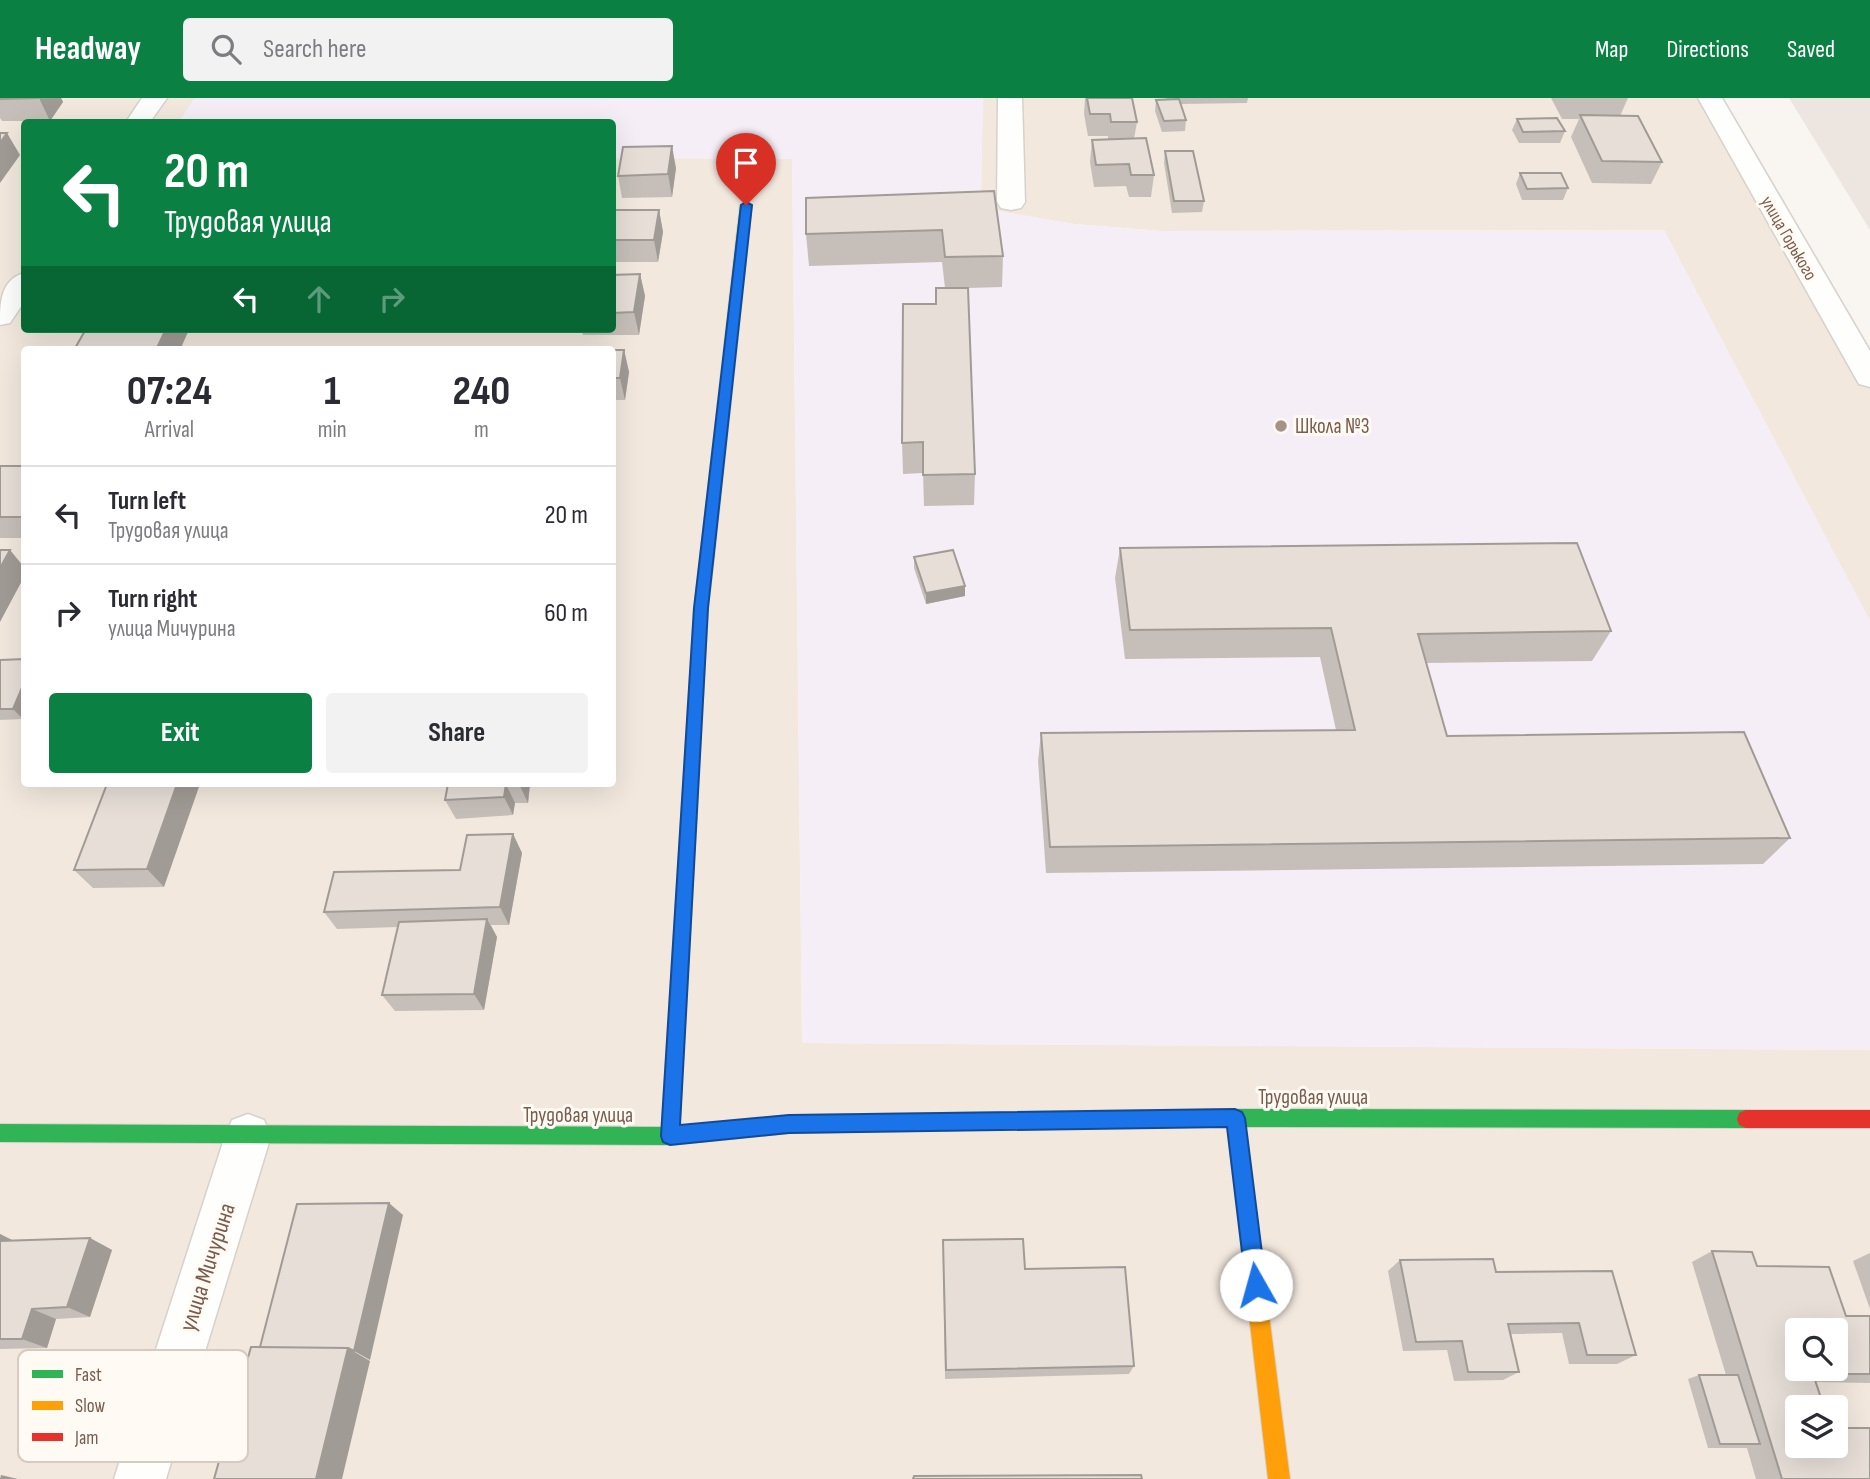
<!DOCTYPE html>
<html lang="en">
<head>
<meta charset="utf-8">
<style>
	:root { --surface:#fff; --page:#f2f2f3; --text:#2b2b33; --muted:#7c7c81; --line:#e1e1e2; --accent:#0b8043 }
	body { margin:0; font-family:"Sofia Sans Condensed",sans-serif; background:var(--page); color:var(--text); height:100vh; display:flex; flex-direction:column; font-size:26px; white-space:nowrap }
	* { box-sizing:border-box; margin:0 }
	p { font-size:23px; color:var(--muted) }
	.icon { flex:none; width:38px; height:38px; fill:none; stroke:currentColor; stroke-width:2; stroke-linecap:round; stroke-linejoin:round }
	.map { position:relative; flex:1; overflow:hidden }
	.panel { position:absolute; left:21px; top:248px; width:595px; height:441px; display:flex; flex-direction:column; background:var(--surface); border-radius:7px; box-shadow:0 7px 28px #0002 }
	.panel>* { flex:none }
	.hud { position:absolute; left:21px; top:21px; width:595px; height:214px; border-radius:7px; box-shadow:0 7px 28px #0002; background:#0b8043; color:#fff; overflow:hidden }
	.tools { position:absolute; left:1785px; top:1220px; display:grid; gap:14px }
	.tools a { display:grid; place-items:center; width:63px; height:63px; border-radius:7px; background:var(--surface); box-shadow:0 7px 28px #0002; font-size:35px }
	.pin { position:absolute; display:grid; place-items:center; width:60px; height:60px; color:#fff; margin:-72px -30px; border-radius:50% 50% 50% 0; rotate:-45deg; box-shadow:0 0 7px #0007 }
	.pin .icon { rotate:45deg }
	.me { position:absolute; width:77px; margin:-38px; rotate:353deg; stroke-linejoin:round; filter:drop-shadow(0 0 5px #0008) }
	.turn { display:flex; align-items:center; gap:24px; height:147px; padding:0 28px; font-size:32px }
	.turn .icon { width:91px; height:91px; stroke-width:2.5 }
	.turn b { display:block; font-size:49px; line-height:60px }
	.lanes { display:flex; align-items:center; height:66px; padding:0 28px; background:#0003; justify-content:center; gap:35px; direction:ltr }
	.lanes .off { opacity:.35 }
	.eta { display:flex; justify-content:space-evenly; align-items:center; height:119px; text-align:center }
	.eta b { font-size:42px; font-weight:700; line-height:49px }
	.button { display:flex; gap:14px; margin-top:auto; padding:14px 28px }
	.button a { flex:1; height:80px; border-radius:7px; background:var(--accent); color:#fff; font-size:28px; font-weight:700; line-height:80px; text-align:center }
	.button a+a { background:var(--page); color:var(--text) }
	ul { padding:0; list-style:none }
	li { display:flex; align-items:center; gap:21px; height:98px; padding:0 28px; border-top:2px solid var(--line) }
	li div { flex:1 }
	li b { display:block; font-size:26px }
	li em { font-style:normal }
	header { display:flex; align-items:center; gap:42px; box-sizing:border-box; height:98px; padding:0 35px; background:var(--accent); color:#fff }
	header strong { font-size:33px }
	nav { display:flex; gap:38px; margin-inline-start:auto; font-size:24px }
	.search { width:490px; height:63px; background:var(--page); display:flex; align-items:center; gap:18px; box-sizing:border-box; padding:0 24px; border-radius:7px; color:var(--muted); font-size:26px }
	.map>svg:first-child { display:block }
	.residential { fill:#f2e8de; fill-rule:evenodd }
	.industrial { fill:#ede5e0 }
	.education { fill:#f6eef6 }
	.lines { fill:none; stroke-linecap:round; stroke-linejoin:round }
	.street-casing { stroke:#d7d1cb; stroke-width:3 }
	.fast-casing { stroke:#d9d2cb; stroke-width:2 }
	.slow-casing { stroke:#d9d2cb; stroke-width:2 }
	.jam-casing { stroke:#d9d2cb; stroke-width:2 }
	.street { fill:#fefefd; fill-rule:evenodd }
	.fast { fill:#30b455; fill-rule:evenodd }
	.slow { fill:#ff9f0a; fill-rule:evenodd }
	.jam { fill:#e5322d; fill-rule:evenodd }
	.wall { fill:#c6bfb9 }
	.shaded-wall { fill:#a19b96 }
	.building { fill:#e6ded7; stroke:#a19b96; stroke-width:2; fill-rule:evenodd }
	.route { fill:#1a73e8; stroke:#114b97; stroke-width:2 }
	.poi-dot { fill:#a69286; stroke:#fffaf3; stroke-width:2.5 }
	.labels { text-anchor:middle; stroke-width:6; stroke-linejoin:round; paint-order:stroke }
	.far-street-label { font-size:18px; fill:#7a5c4d; stroke:#fffaf3 }
	.poi-label { font-size:21px; fill:#7a5c4d; stroke:#fffaf3; text-anchor:start }
	.street-label { font-size:21px; fill:#7a5c4d; stroke:#fffaf3 }
	.near-street-label { font-size:24px; fill:#7a5c4d; stroke:#fffaf3 }
	.key { fill:#fffaf3; stroke:#d7cbc1; stroke-width:2 }
	.key-label { font-size:19px; fill:#7a5c4d }
</style>
</head>
<body>
<header>
<strong>Headway</strong>
<div class="search"><svg class="icon" aria-label="search" viewBox="0 0 24 24"><circle cx="10" cy="10" r="6"/><path d="M15 15l6 6"/></svg>Search here</div>
<nav><a>Map</a><a>Directions</a><a>Saved</a></nav>
</header>
<div class="map">
<svg width="1870" height="1381" viewBox="0 0 1870 1381">
	<rect width="100%" height="100%" fill="#f9f5f0"/>
	<path class="residential" d="M 0,0 L 195,0 L 179,24 L 24,24 L 24,231 L 612,231 L 613,60 L 792,61 L 802,945 L 1870,952 L 1870,1381 L 0,1381 ZM 24,252 L 612,252 L 612,686 L 24,686 ZM 1797,1232 L 1836,1232 L 1836,1270 L 1797,1270 ZM 1797,1309 L 1836,1309 L 1836,1348 L 1797,1348 Z
		M 983,0 L 1710,0 L 1870,279 L 1870,523 L 1664,132 L 1162,133 L 1074,126 L 980,110 Z"/>
	<path class="industrial" d="M 1789,0 L 1870,0 L 1870,132 Z"/>
	<path class="education" d="M 195,0 L 983,0 L 981,110 L 1074,126 L 1162,133 L 1664,132 L 1870,523 L 1870,952 L 802,945 L 792,61 L 613,60 L 612,24 L 179,24 Z"/>
	<g class="lines">
		<defs>
			<path id="street" d="M 142,0 L 167,0 L 150,24 L 126,24 Z
				M 998,0 L 1022,0 L 1025,104 L 1021,110 L 1011,112 L 1001,110 L 997,104 Z
				M 1698,0 L 1722,0 L 1870,253 L 1870,289 L 1859,286 L 1855,279 Z
				M 24,175 L 24,204 L 10,225 L 0,227 C 0,206 0,182 24,175 Z
				M 248,1016 L 264,1022 L 271,1038 L 166,1381 L 114,1381 L 225,1038 L 232,1022 Z"/>
			<path id="fast" d="M 746,104 L 752,107 L 714,461 L 707,466 L 700,461 L 740,107 Z
				M 1224,1011 L 1746,1012 L 1753,1015 L 1755,1021 L 1753,1027 L 1746,1030 L 1224,1029 L 1217,1026 L 1215,1020 L 1217,1014 Z
				M 730,1023 L 737,1026 L 739,1032 L 737,1038 L 730,1041 L 670,1047 L 0,1044 L 0,1026 L 670,1029 Z"/>
			<path id="slow" d="M 707,456 L 714,461 L 708,510 L 679,1038 L 677,1044 L 670,1047 L 663,1044 L 661,1038 L 694,510 L 700,461 Z
				M 1224,1011 L 1242,1014 L 1244,1020 L 1290,1381 L 1268,1381 L 1227,1028 L 789,1035 L 730,1041 L 723,1038 L 721,1032 L 723,1026 L 730,1023 L 789,1017 Z"/>
			<path id="jam" d="M 1746,1012 L 1870,1012 L 1870,1030 L 1746,1030 L 1739,1027 L 1737,1021 L 1739,1015 Z"/>
		</defs>
		<use href="#street" class="street-casing"/>
		<use href="#fast" class="fast-casing"/>
		<use href="#slow" class="slow-casing"/>
		<use href="#jam" class="jam-casing"/>
		<use href="#street" class="street"/>
		<use href="#fast" class="fast"/>
		<use href="#slow" class="slow"/>
		<use href="#jam" class="jam"/>
	</g>
	<path class="wall" d="M 0,0 L 61,0 L 63,4 L 50,23 L 2,23 L 0,20 Z
		M 1085,0 L 1132,0 L 1137,24 L 1134,41 L 1154,77 L 1151,99 L 1129,99 L 1126,88 L 1094,89 L 1090,64 L 1092,42 L 1108,41 L 1108,38 L 1088,38 L 1084,16 Z
		M 1166,0 L 1248,0 L 1247,5 L 1181,6 L 1186,22 L 1185,33 L 1162,34 L 1155,13 L 1156,2 L 1167,2 Z
		M 1551,0 L 1628,0 L 1620,18 L 1662,64 L 1651,86 L 1592,85 L 1571,39 L 1579,21 L 1562,21 Z
		M 1517,21 L 1565,33 L 1560,45 L 1519,45 L 1512,32 Z
		M 1165,53 L 1204,103 L 1202,114 L 1172,115 L 1164,65 Z
		M 676,70 L 672,99 L 622,100 L 618,78 Z
		M 1520,75 L 1568,90 L 1563,102 L 1522,102 L 1516,86 Z
		M 994,93 L 1003,158 L 1002,189 L 968,190 L 975,376 L 974,407 L 924,408 L 923,375 L 903,376 L 902,345 L 936,206 L 945,190 L 942,164 L 809,168 L 806,136 Z
		M 612,112 L 659,112 L 663,134 L 658,164 L 612,164 Z
		M 640,176 L 645,198 L 639,237 L 583,237 L 581,231 L 612,231 L 612,177 Z
		M 612,252 L 624,252 L 629,274 L 625,302 L 612,302 Z
		M 0,368 L 24,368 L 24,440 L 0,440 Z
		M 1120,450 L 1611,533 L 1592,563 L 1426,565 L 1447,638 L 1790,740 L 1763,766 L 1046,775 L 1038,663 L 1041,635 L 1336,632 L 1320,559 L 1125,561 L 1115,480 Z
		M 914,459 L 965,488 L 965,498 L 926,506 L 914,470 Z
		M 0,562 L 23,621 L 0,622 Z
		M 107,686 L 164,789 L 93,790 L 74,772 Z
		M 448,686 L 530,686 L 528,705 L 515,705 L 513,717 L 456,721 L 445,702 Z
		M 513,736 L 522,755 L 509,827 L 491,827 L 497,839 L 484,912 L 395,913 L 382,897 L 398,829 L 337,831 L 324,814 L 460,772 Z
		M 0,1136 L 12,1142 L 90,1140 L 112,1152 L 90,1219 L 56,1221 L 47,1250 L 0,1251 Z
		M 1712,1153 L 1757,1168 L 1846,1218 L 1870,1218 L 1870,1285 L 1816,1284 L 1797,1309 L 1870,1381 L 1756,1381 L 1747,1350 L 1708,1350 L 1688,1281 L 1699,1277 L 1726,1277 L 1692,1164 Z
		M 943,1154 L 1025,1171 L 1134,1268 L 1129,1276 L 945,1281 Z
		M 1870,1155 L 1870,1211 L 1853,1163 Z
		M 1400,1162 L 1496,1174 L 1636,1257 L 1617,1266 L 1569,1266 L 1562,1235 L 1511,1236 L 1519,1274 L 1503,1282 L 1454,1283 L 1447,1252 L 1403,1253 L 1388,1173 Z"/>
	<path class="shaded-wall" d="M 39,0 L 61,0 L 63,4 L 50,23 Z
		M 7,35 L 20,57 L 0,85 L 0,45 Z
		M 672,48 L 676,70 L 672,99 L 668,76 Z
		M 659,112 L 663,134 L 658,164 L 654,142 Z
		M 640,176 L 645,198 L 639,237 L 634,214 Z
		M 166,231 L 187,231 L 188,234 L 180,252 L 156,252 Z
		M 624,252 L 629,274 L 625,302 L 620,280 Z
		M 10,452 L 24,469 L 24,479 L 0,524 L 0,470 Z
		M 965,488 L 965,498 L 926,506 L 926,495 Z
		M 24,585 L 24,617 L 23,621 L 13,611 Z
		M 177,686 L 200,686 L 164,789 L 147,771 Z
		M 506,686 L 515,705 L 513,717 L 504,699 Z
		M 519,686 L 530,686 L 528,705 Z
		M 513,736 L 522,755 L 509,827 L 500,809 Z
		M 487,821 L 497,839 L 484,912 L 474,896 Z
		M 389,1105 L 403,1117 L 370,1262 L 354,1253 Z
		M 0,1136 L 12,1142 L 0,1176 Z
		M 90,1140 L 112,1152 L 90,1219 L 67,1209 Z
		M 32,1211 L 56,1221 L 47,1250 L 22,1241 Z
		M 348,1250 L 370,1263 L 342,1381 L 316,1381 Z
		M 1,1377 L 18,1381 L 0,1381 Z"/>
	<path class="building" d="M 0,0 L 39,0 L 0,1 Z
		M 1087,0 L 1132,0 L 1137,24 L 1111,24 L 1110,16 L 1090,16 Z
		M 1179,1 L 1186,22 L 1164,23 L 1156,2 Z
		M 1580,17 L 1638,18 L 1662,64 L 1602,63 Z
		M 1557,20 L 1565,33 L 1523,34 L 1517,21 Z
		M 0,35 L 7,35 L 0,45 Z
		M 1146,40 L 1154,77 L 1131,77 L 1129,66 L 1096,67 L 1092,42 Z
		M 672,48 L 668,76 L 618,78 L 623,49 Z
		M 1165,53 L 1193,53 L 1204,103 L 1174,103 Z
		M 1520,75 L 1561,75 L 1568,90 L 1527,91 Z
		M 994,93 L 1003,158 L 945,159 L 942,132 L 806,136 L 806,100 Z
		M 612,112 L 659,112 L 654,142 L 612,142 Z
		M 640,176 L 634,214 L 612,215 L 612,177 Z
		M 936,190 L 968,190 L 975,376 L 923,377 L 923,344 L 902,345 L 903,206 L 936,206 Z
		M 86,231 L 166,231 L 156,252 L 74,252 Z
		M 601,252 L 624,252 L 620,280 L 612,280 L 612,252 Z
		M 0,368 L 24,368 L 24,419 L 0,419 Z
		M 1577,445 L 1611,533 L 1418,536 L 1447,638 L 1744,634 L 1790,740 L 1050,749 L 1041,635 L 1355,632 L 1331,530 L 1130,532 L 1120,450 Z
		M 0,452 L 10,452 L 0,470 Z
		M 953,452 L 965,488 L 926,495 L 914,459 Z
		M 24,561 L 24,585 L 13,611 L 0,611 L 0,562 Z
		M 107,686 L 177,686 L 147,771 L 74,772 Z
		M 448,686 L 507,686 L 506,686 L 504,699 L 445,702 Z
		M 513,736 L 500,809 L 324,814 L 334,774 L 460,772 L 467,737 Z
		M 487,821 L 474,896 L 382,897 L 399,824 Z
		M 389,1105 L 354,1253 L 348,1250 L 260,1249 L 297,1106 Z
		M 90,1140 L 67,1209 L 32,1211 L 22,1241 L 0,1241 L 0,1143 Z
		M 1023,1141 L 1025,1171 L 1125,1169 L 1134,1268 L 946,1272 L 943,1142 Z
		M 1712,1153 L 1752,1154 L 1757,1168 L 1829,1169 L 1846,1218 L 1870,1218 L 1870,1276 L 1813,1276 L 1824,1309 L 1797,1309 L 1797,1348 L 1836,1348 L 1836,1330 L 1870,1330 L 1870,1381 L 1782,1381 ZM 1797,1232 L 1836,1232 L 1836,1270 L 1797,1270 Z
		M 1493,1161 L 1496,1174 L 1612,1173 L 1636,1257 L 1587,1257 L 1579,1225 L 1508,1226 L 1519,1274 L 1468,1274 L 1462,1243 L 1416,1244 L 1400,1162 Z
		M 251,1249 L 348,1250 L 316,1381 L 214,1381 Z
		M 1699,1277 L 1738,1277 L 1760,1346 L 1720,1346 Z
		M 1141,1377 L 1142,1381 L 913,1381 L 914,1378 Z"/>
	<path class="route" d="M 746,104 L 752,107 L 708,510 L 680,1027 L 789,1017 L 1235,1011 L 1242,1014 L 1245,1020 L 1266,1187 L 1263,1194 L 1256,1197 L 1249,1194 L 1246,1187 L 1227,1029 L 789,1035 L 670,1047 L 663,1044 L 661,1038 L 694,510 L 741,107 Z"/>
	<circle class="poi-dot" cx="1281" cy="328" r="7"/>
	<g class="labels">
		<g class="far-street-label">
			<text transform="translate(1789 140) rotate(60)" y="6">улица Горького</text>
		</g>
		<g class="poi-label">
			<text x="1295" y="335">Школа №3</text>
		</g>
		<g class="street-label">
			<text x="1313" y="1006">Трудовая улица</text>
			<text x="578" y="1024">Трудовая улица</text>
		</g>
		<g class="near-street-label">
			<text transform="translate(207 1169) rotate(-72)" y="8">улица Мичурина</text>
		</g>
	</g>
	<rect x="18" y="1252" width="230" height="112" rx="10" class="key"/>
	<rect x="32" y="1272" width="31" height="8" fill="#30b455"/>
	<rect x="32" y="1303" width="31" height="9" fill="#ff9f0a"/>
	<rect x="32" y="1335" width="31" height="8" fill="#e5322d"/>
	<g class="key-label">
		<text x="75" y="1283">Fast</text>
		<text x="75" y="1314">Slow</text>
		<text x="75" y="1346">Jam</text>
	</g>
</svg>
<div class="tools">
<a><svg class="icon" aria-label="search" viewBox="0 0 24 24"><circle cx="10" cy="10" r="6"/><path d="M15 15l6 6"/></svg></a>
<a><svg class="icon" aria-label="layers" viewBox="0 0 24 24"><path d="M12 4l9 5-9 5-9-5zM3 14l9 5 9-5"/></svg></a>
</div>
<div class="pin" style="left:746px;top:107px;background:#d93025"><svg class="icon" aria-label="arrive" viewBox="0 0 24 24"><path d="M6 21V4h12l-3 4 3 4H6"/></svg></div>
<svg class="me" style="left:1256px;top:1187px" viewBox="-20 -20 40 40"><circle r="19" fill="#fff"/><path d="M0-13L10 11 0 6-10 11z" fill="#1a73e8"/></svg>
<div class="hud">
<div class="turn"><svg class="icon" aria-label="left" viewBox="0 0 24 24"><path d="M17 20v-9H6M10 6l-5 5 5 5"/></svg><div><b>20 m</b>Трудовая улица</div></div>
<div class="lanes"><svg class="icon" aria-label="left" viewBox="0 0 24 24"><path d="M17 20v-9H6M10 6l-5 5 5 5"/></svg><svg class="icon off" aria-label="ahead" viewBox="0 0 24 24"><path d="M12 20V5M6 11l6-6 6 6"/></svg><svg class="icon off" aria-label="right" viewBox="0 0 24 24"><path d="M7 20v-9h11M14 6l5 5-5 5"/></svg></div>
</div>
<section class="panel">
<div class="eta">
<div><b>07:24</b><p>Arrival</p></div>
<div><b>1</b><p>min</p></div>
<div><b>240</b><p>m</p></div>
</div>
<ul>
<li><svg class="icon" aria-label="left" viewBox="0 0 24 24"><path d="M17 20v-9H6M10 6l-5 5 5 5"/></svg><div><b>Turn left</b><p>Трудовая улица</p></div><em>20 m</em></li>
<li><svg class="icon" aria-label="right" viewBox="0 0 24 24"><path d="M7 20v-9h11M14 6l5 5-5 5"/></svg><div><b>Turn right</b><p>улица Мичурина</p></div><em>60 m</em></li>
</ul>
<div class="button"><a>Exit</a><a>Share</a></div>
</section>
</div>
</body>
</html>
